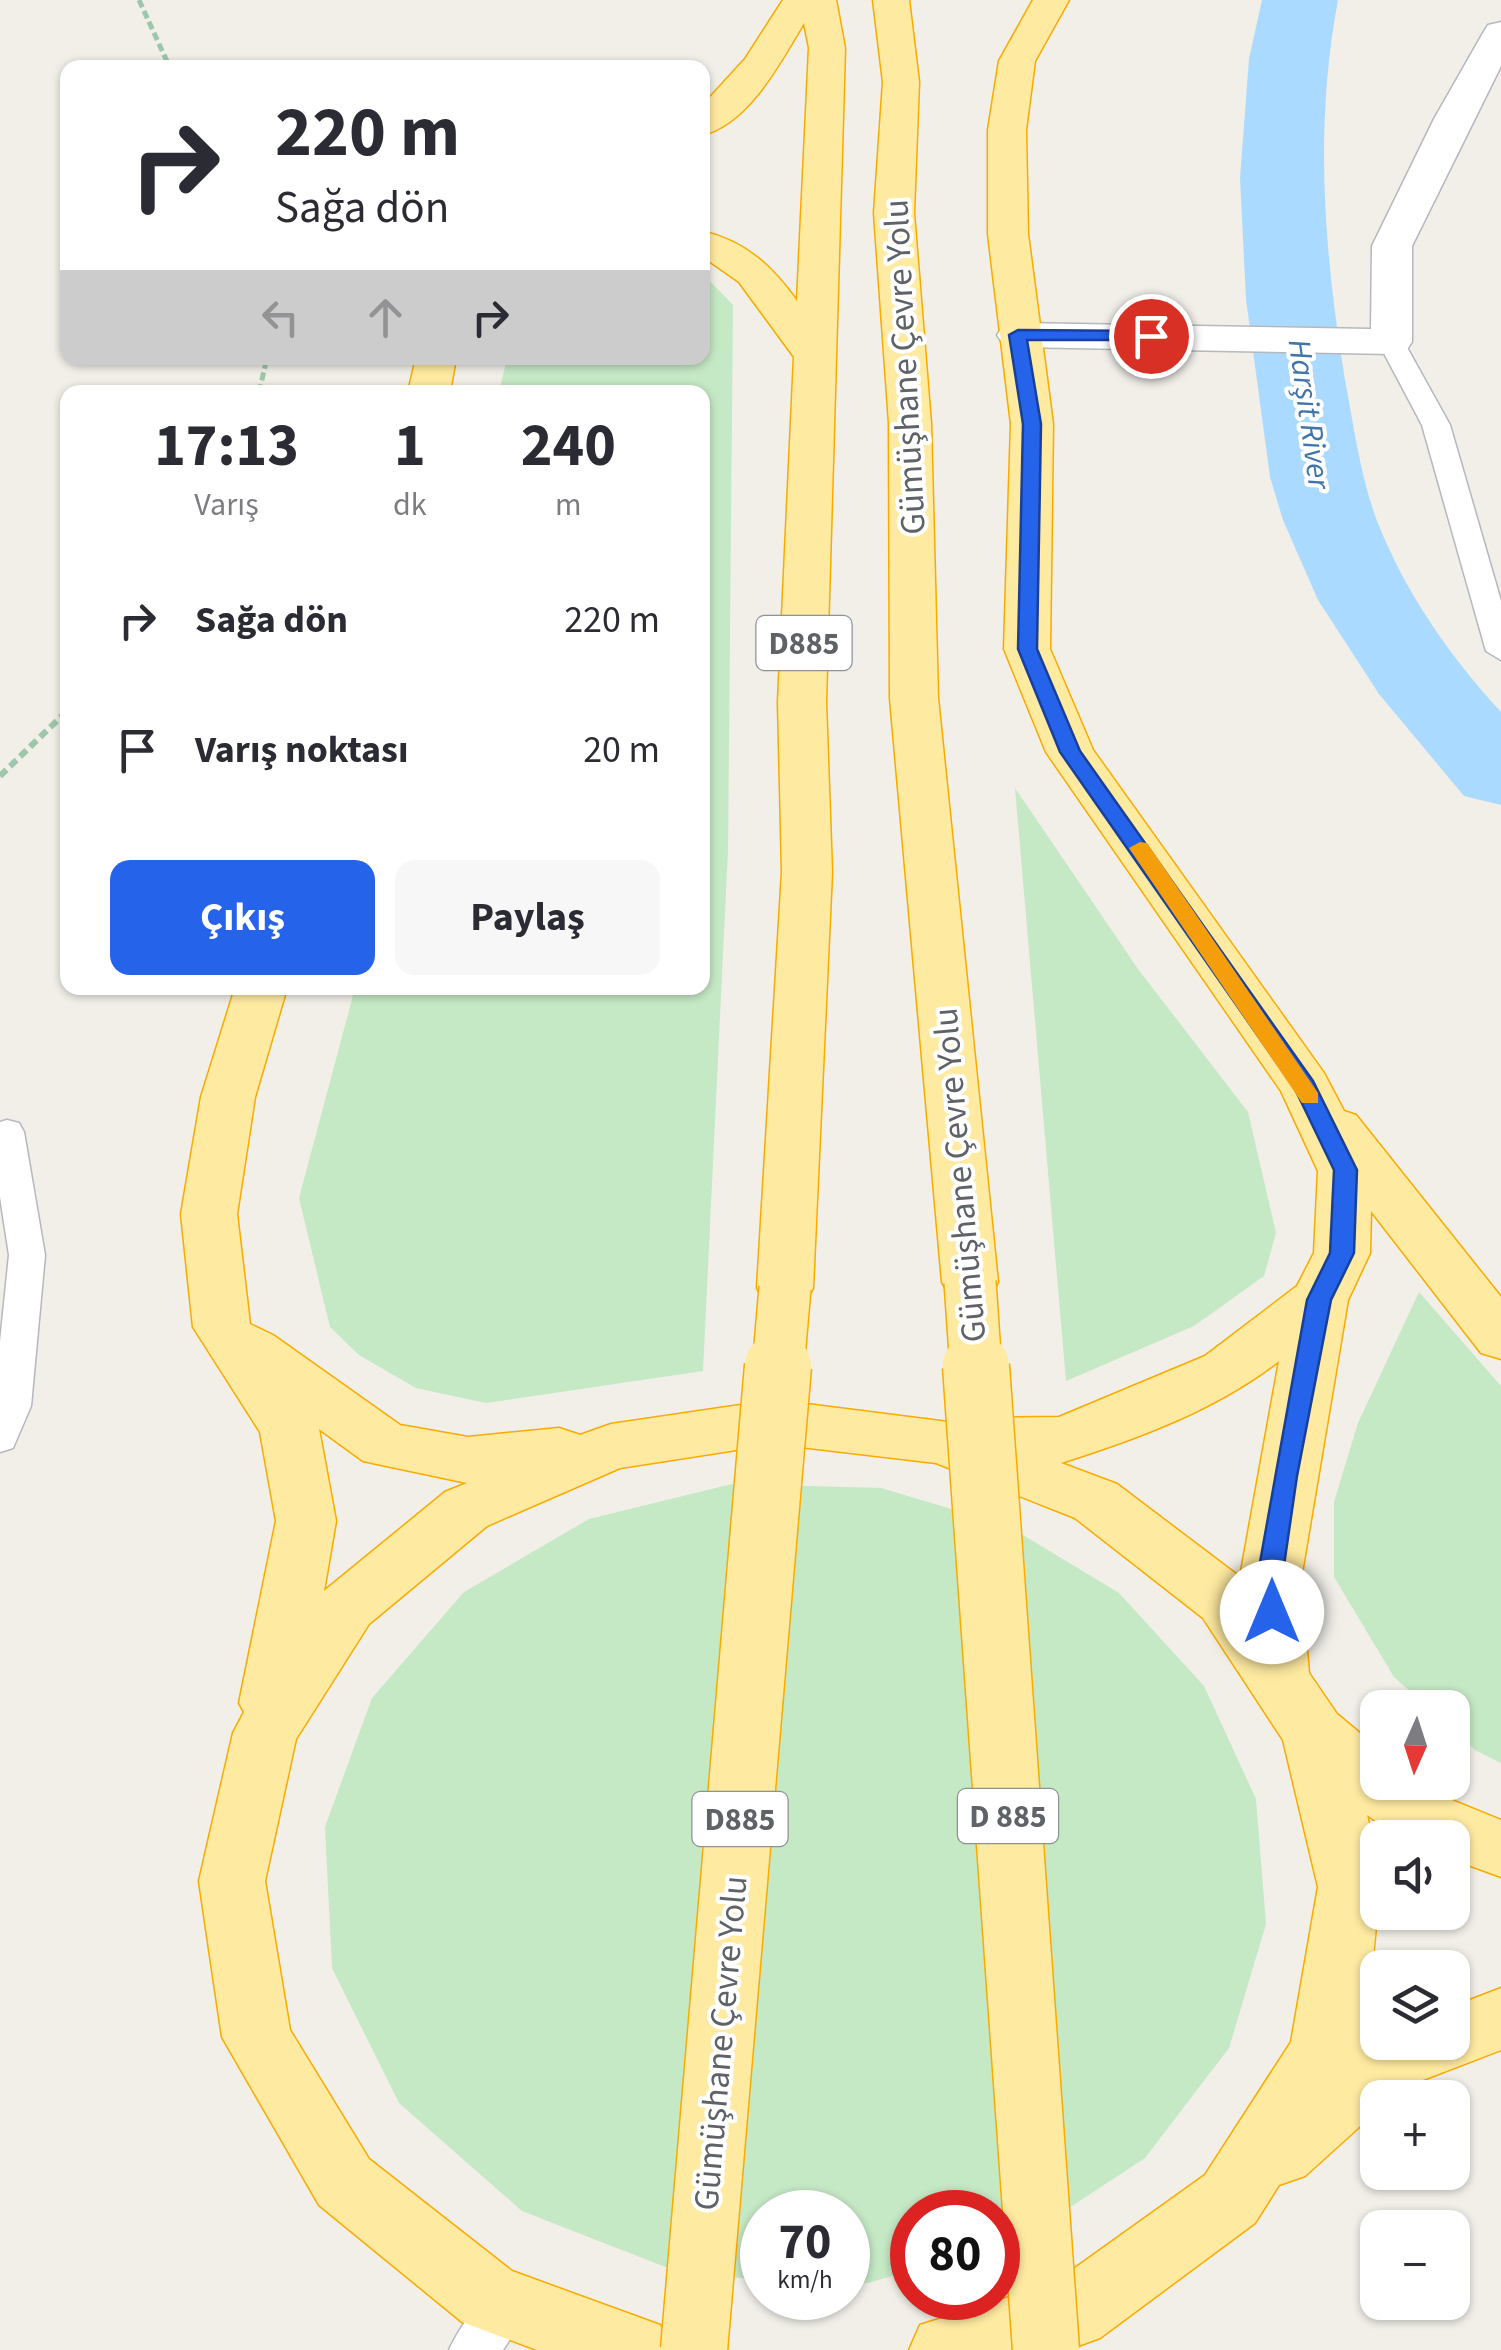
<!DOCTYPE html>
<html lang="tr">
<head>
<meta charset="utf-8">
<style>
	:root { --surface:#fff; --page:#f7f7f7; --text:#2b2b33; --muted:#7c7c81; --accent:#2563eb }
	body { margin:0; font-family:"Source Sans 3",sans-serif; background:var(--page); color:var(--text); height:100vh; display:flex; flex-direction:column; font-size:38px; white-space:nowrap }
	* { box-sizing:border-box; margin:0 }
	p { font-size:32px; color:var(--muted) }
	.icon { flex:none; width:55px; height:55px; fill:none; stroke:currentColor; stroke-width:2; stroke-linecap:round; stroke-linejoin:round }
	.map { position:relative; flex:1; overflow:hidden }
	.panel { position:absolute; left:60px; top:385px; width:650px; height:610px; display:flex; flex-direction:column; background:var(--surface); border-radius:20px; box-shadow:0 2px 8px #0004 }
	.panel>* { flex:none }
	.banner { position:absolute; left:60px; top:60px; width:650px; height:305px; border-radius:20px; box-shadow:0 2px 8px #0004; background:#fff; color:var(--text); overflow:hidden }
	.needle { width:65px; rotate:183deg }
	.controls { position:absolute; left:1360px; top:1690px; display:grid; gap:20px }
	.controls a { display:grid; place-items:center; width:110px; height:110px; border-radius:20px; background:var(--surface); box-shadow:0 2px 8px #0004; font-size:50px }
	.speed { position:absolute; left:740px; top:2190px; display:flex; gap:20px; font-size:50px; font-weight:700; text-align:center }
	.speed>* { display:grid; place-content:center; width:130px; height:130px; border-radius:50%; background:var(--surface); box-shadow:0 2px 8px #0004; line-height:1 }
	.speed small { font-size:25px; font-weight:400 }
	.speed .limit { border:15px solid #d22; background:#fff; color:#111 }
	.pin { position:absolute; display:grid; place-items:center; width:85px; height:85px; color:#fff; margin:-42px; border:5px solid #fff; border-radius:50%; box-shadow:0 2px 10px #0007 }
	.me { position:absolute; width:110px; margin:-55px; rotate:0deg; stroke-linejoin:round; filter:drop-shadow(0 0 8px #0008) }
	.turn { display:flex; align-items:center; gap:35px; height:210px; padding:0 50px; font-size:45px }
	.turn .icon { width:130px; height:130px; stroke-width:2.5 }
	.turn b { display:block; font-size:70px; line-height:85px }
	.lanes { display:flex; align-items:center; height:95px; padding:0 50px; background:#0003; justify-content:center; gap:50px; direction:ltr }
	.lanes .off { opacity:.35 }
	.eta { display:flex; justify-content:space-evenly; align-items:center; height:170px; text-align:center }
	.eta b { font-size:60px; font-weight:700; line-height:70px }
	.primary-button { display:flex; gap:20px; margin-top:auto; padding:20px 50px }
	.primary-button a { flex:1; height:115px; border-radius:20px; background:var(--accent); color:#fff; font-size:40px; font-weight:700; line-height:115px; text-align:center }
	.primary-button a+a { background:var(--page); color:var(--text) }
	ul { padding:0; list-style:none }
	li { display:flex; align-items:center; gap:30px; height:130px; padding:0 50px }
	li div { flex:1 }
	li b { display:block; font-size:38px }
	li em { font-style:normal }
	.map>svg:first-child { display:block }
	.green { fill:#c5e8c5 }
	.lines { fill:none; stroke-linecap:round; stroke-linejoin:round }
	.river { fill:#aadaff; fill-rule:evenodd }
	.service-casing { stroke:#b5b8bc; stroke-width:3 }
	.minor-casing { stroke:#b5b8bc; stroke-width:3 }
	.trunk-casing { stroke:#f9ab00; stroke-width:3 }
	.path-far1 { stroke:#9cc7a9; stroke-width:5; stroke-dasharray:8 4; stroke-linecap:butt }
	.path { stroke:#9cc7a9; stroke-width:6; stroke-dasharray:9 5; stroke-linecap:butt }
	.service { fill:#fff; fill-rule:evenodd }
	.minor { fill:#fff; fill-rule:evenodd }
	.trunk { fill:#feeaa1; fill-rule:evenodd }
	.trunk-bridge-far1-casing { stroke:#f9ab00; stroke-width:54; stroke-linecap:butt }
	.trunk-bridge-casing { stroke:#f9ab00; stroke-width:69; stroke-linecap:butt }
	.trunk-bridge-far1 { stroke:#feeaa1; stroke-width:51 }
	.trunk-bridge { stroke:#feeaa1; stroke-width:66 }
	.route { fill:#2563eb; stroke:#184099; stroke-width:2.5 }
	.slow { fill:#f59e0b }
	.labels { text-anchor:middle; stroke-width:8; stroke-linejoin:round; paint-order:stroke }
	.far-water-label { font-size:32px; font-style:italic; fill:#4174aa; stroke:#fff }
	.shield { fill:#fff; stroke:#8f9295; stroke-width:2.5 }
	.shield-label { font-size:32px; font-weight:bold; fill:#5f6368 }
	.street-label { font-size:35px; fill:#5f6368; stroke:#fff }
</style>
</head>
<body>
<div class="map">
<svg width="1501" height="2350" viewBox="0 0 1501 2350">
	<rect width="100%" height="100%" fill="#f1efe8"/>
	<path class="green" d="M 703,274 L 733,305 L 728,850 L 703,1371 L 486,1403 L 416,1388 L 359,1355 L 330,1327 L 299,1198 L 355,988 L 702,988 L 702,392 L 499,392 L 507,358 L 702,358 Z
		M 1015,788 L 1138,969 L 1248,1112 L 1276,1233 L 1264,1276 L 1194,1326 L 1066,1381 Z
		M 1419,1292 L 1501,1386 L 1501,1763 L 1475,1750 L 1453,1730 L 1452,1708 L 1428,1707 L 1394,1677 L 1334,1577 L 1334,1502 L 1358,1423 Z
		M 732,1484 L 881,1488 L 1008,1526 L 1119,1593 L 1204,1686 L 1256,1799 L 1266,1924 L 1229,2048 L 1145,2158 L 1020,2240 L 998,2247 L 998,2212 L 912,2212 L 912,2270 L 868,2283 L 848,2282 L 848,2212 L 762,2212 L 762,2279 L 686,2275 L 522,2211 L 399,2103 L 332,1968 L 325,1827 L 372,1698 L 464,1592 L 589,1519 Z"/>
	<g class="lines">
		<path class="river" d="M 1262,0 L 1338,0 C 1314,128 1324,252 1345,380 C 1354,427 1360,475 1377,521 C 1406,594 1449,655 1501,712 L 1501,805 L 1464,796 L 1379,694 L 1318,600 L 1283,520 L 1270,477 L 1246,299 L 1240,178 L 1249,59 Z"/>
		<defs>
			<path id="service" d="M 1391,334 L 1404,342 L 1450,425 L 1501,601 L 1501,660 L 1486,651 L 1422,425 L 1378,342 Z
				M 7,1120 L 19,1123 L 24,1132 L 45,1255 L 31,1406 L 13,1448 L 0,1452 L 0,1342 L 9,1255 L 0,1197 L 0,1122 Z
				M 510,2283 L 527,2289 L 533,2305 L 503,2350 L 449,2350 C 461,2324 483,2293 510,2283 Z"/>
			<path id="minor" d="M 1501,22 L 1501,66 L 1412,246 L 1412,342 L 1406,351 L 1391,354 L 1018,347 L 1003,344 L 997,335 L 1003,326 L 1018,323 L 1371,329 L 1372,246 L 1434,119 L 1483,33 L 1488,25 Z"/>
			<path id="trunk" d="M 783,0 L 836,0 L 845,48 L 826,702 L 832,872 L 813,1288 L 805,1303 L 785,1309 L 765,1303 L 757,1288 L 782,872 L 778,702 L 794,357 L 739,282 L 702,256 L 702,231 C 746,242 771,265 797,301 L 809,48 L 804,23 C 781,61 749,124 702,135 L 702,106 L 745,59 Z
				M 873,0 L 909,0 L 919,82 L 914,213 L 931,423 L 938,698 L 998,1282 L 990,1297 L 970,1303 L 950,1297 L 942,1282 L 890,698 L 889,423 L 874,213 L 883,82 Z
				M 1033,0 L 1069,0 L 1035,61 L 1026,130 L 1028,234 L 1053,424 L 1050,649 L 1093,750 L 1324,1073 L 1344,1111 L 1356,1115 L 1501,1297 L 1501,1359 L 1481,1353 L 1371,1211 L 1370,1253 L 1348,1300 L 1301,1579 L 1309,1673 L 1337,1714 L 1378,1748 L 1378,1782 L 1420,1782 L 1432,1792 L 1501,1820 L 1501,1877 L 1452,1859 L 1452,1838 L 1400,1838 L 1367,1815 C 1387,1897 1373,1958 1360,2041 L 1378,2034 L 1378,2042 L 1452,2042 L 1452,2007 L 1501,1988 L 1501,2050 L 1402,2088 L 1391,2098 L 1378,2098 L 1378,2110 L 1305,2176 L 1279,2185 L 1255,2223 L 1100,2338 L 1067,2350 L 909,2350 L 920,2325 L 1054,2283 L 1205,2175 L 1291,2042 L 1318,1887 L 1283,1740 L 1203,1618 L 1075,1518 L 936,1463 L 775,1444 L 620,1468 L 487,1526 L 369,1624 L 296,1739 L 265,1881 L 290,2030 L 369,2159 L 512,2271 L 660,2325 L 671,2350 L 537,2350 L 462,2322 L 319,2205 L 222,2037 L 199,1881 L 233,1733 L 244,1712 L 239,1703 L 276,1521 L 260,1432 L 193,1327 L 181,1214 L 201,1097 L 235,988 L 287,988 L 255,1097 L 237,1214 L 250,1324 L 273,1335 L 400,1425 L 468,1437 L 559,1428 L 580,1435 L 611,1424 L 775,1400 L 956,1423 L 970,1418 L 1059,1417 L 1205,1356 L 1297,1286 L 1314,1253 L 1318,1171 L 1281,1091 L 1046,752 L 1004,649 L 1011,424 L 988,234 L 988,130 L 999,61 ZM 1279,1361 L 1240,1577 L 1117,1484 L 1061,1463 C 1137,1439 1216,1410 1279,1361 ZM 319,1429 L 363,1461 L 467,1483 L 445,1492 L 324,1591 L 336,1521 Z
				M 416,358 L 456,358 L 450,392 L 408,392 Z"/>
		</defs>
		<use href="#service" class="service-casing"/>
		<use href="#minor" class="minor-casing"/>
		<use href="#trunk" class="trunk-casing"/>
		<path class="path-far1" d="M 139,0 L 170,68
			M 259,392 L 267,358"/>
		<path class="path" d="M 0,776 L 68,710"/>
		<use href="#service" class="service"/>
		<use href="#minor" class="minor"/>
		<use href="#trunk" class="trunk"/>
		<defs>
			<path id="trunk-bridge-far1" d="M 970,1282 L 976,1369
				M 778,1369 L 785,1288"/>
			<path id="trunk-bridge" d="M 976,1366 L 1046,2350
				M 694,2350 L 778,1366"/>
		</defs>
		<use href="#trunk-bridge-far1" class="trunk-bridge-far1-casing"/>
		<use href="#trunk-bridge" class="trunk-bridge-casing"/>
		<use href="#trunk-bridge-far1" class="trunk-bridge-far1"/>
		<use href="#trunk-bridge" class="trunk-bridge"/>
	</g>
	<path class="route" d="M 1151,331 L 1157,333 L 1157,340 L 1027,340 L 1041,424 L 1037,649 L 1080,751 L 1313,1081 L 1357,1170 L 1354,1253 L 1331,1300 L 1297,1476 L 1282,1579 L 1285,1612 L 1272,1623 L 1259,1612 L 1257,1579 L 1307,1300 L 1330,1253 L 1334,1170 L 1295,1089 L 1060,752 L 1018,649 L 1023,424 L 1009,335 L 1018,330 Z"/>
	<path class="slow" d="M 1140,842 L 1147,843 L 1318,1093 L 1318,1103 L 1302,1103 L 1129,848 Z"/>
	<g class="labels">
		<g class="far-water-label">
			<text transform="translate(1310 414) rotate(82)" y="11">Harşit River</text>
		</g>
		<g class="shield">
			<rect x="756.5" y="616" width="95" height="54" rx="8"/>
			<rect x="958" y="1789" width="100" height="54" rx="8"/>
			<rect x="692.5" y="1792" width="95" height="54" rx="8"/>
		</g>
		<g class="shield-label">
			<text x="804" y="654">D885</text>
			<text x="1008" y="1827">D 885</text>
			<text x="740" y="1830">D885</text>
		</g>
		<g class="street-label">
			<text transform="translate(904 367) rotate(-93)" y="12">Gümüşhane Çevre Yolu</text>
			<text transform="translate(959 1175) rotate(-95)" y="12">Gümüşhane Çevre Yolu</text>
			<text transform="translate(720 2043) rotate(-85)" y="12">Gümüşhane Çevre Yolu</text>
		</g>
	</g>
</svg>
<div class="controls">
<a><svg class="needle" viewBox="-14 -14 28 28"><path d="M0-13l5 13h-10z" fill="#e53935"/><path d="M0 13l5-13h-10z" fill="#7c7c81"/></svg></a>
<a><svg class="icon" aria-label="sound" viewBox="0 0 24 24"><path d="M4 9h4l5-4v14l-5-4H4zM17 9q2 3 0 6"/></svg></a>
<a><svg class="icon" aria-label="layers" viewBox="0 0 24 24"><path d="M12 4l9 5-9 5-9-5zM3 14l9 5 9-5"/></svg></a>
<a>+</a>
<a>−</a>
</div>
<div class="speed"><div>70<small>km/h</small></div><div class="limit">80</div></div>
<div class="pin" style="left:1151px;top:336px;background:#d93025"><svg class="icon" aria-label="arrive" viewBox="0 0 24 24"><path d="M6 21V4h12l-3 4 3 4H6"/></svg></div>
<svg class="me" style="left:1272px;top:1612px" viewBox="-20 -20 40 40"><circle r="19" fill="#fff"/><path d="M0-13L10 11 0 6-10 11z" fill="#2563eb"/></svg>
<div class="banner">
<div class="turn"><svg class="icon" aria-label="right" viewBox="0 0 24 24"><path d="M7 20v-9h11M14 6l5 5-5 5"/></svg><div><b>220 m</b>Sağa dön</div></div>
<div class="lanes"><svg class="icon off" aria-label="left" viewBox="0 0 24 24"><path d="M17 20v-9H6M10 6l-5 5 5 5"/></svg><svg class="icon off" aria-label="ahead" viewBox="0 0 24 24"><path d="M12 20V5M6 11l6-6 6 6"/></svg><svg class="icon" aria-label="right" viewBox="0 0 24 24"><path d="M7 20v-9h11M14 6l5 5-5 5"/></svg></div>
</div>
<section class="panel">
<div class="eta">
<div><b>17:13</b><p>Varış</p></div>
<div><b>1</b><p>dk</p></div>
<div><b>240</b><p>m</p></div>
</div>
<ul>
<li><svg class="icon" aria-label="right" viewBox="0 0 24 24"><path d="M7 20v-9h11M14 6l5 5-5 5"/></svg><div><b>Sağa dön</b></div><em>220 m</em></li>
<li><svg class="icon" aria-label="arrive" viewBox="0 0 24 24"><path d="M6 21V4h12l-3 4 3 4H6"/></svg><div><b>Varış noktası</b></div><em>20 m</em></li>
</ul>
<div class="primary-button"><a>Çıkış</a><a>Paylaş</a></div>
</section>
</div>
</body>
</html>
